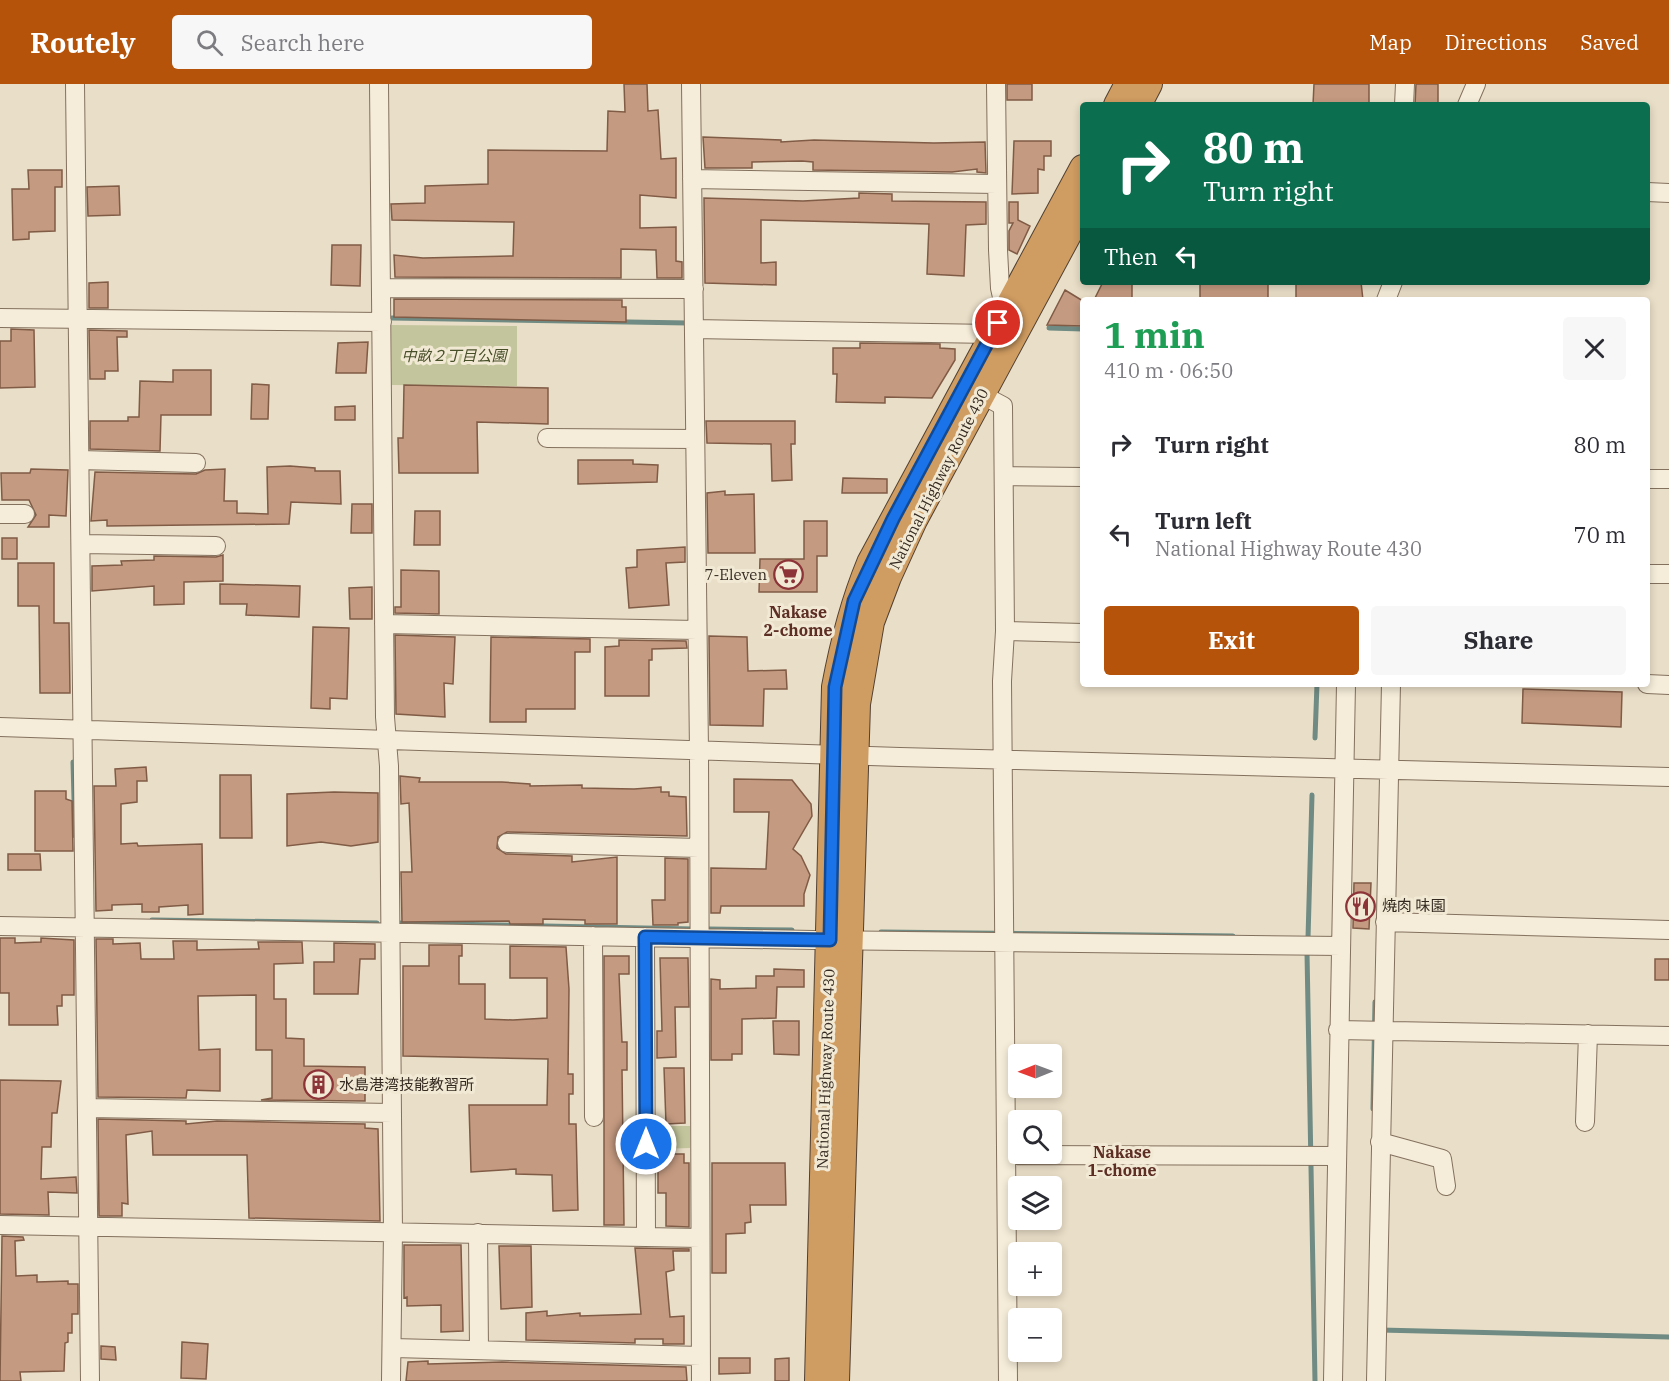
<!DOCTYPE html>
<html lang="en">
<head>
<meta charset="utf-8">
<style>
	:root { --surface:#fff; --page:#f7f7f7; --text:#2b2b33; --muted:#7c7c81; --accent:#b45309 }
	body { margin:0; font-family:"IBM Plex Serif","Noto Sans JP",serif; background:var(--page); color:var(--text); height:100vh; display:flex; flex-direction:column; font-size:22px; white-space:nowrap }
	* { box-sizing:border-box; margin:0 }
	p { font-size:20px; color:var(--muted) }
	.icon { flex:none; width:33px; height:33px; fill:none; stroke:currentColor; stroke-width:2; stroke-linecap:round; stroke-linejoin:round }
	.map { position:relative; flex:1; overflow:hidden }
	.side { position:absolute; left:1080px; top:213px; width:570px; height:390px; display:flex; flex-direction:column; background:var(--surface); border-radius:6px; box-shadow:0 3px 9px #0003 }
	.side>* { flex:none }
	.banner { position:absolute; left:1080px; top:18px; width:570px; height:183px; border-radius:6px; box-shadow:0 3px 9px #0003; background:#0b6e4f; color:#fff; overflow:hidden }
	.needle { width:39px; rotate:269deg }
	.buttons { position:absolute; left:1008px; top:960px; display:grid; gap:12px }
	.buttons a { display:grid; place-items:center; width:54px; height:54px; border-radius:6px; background:var(--surface); box-shadow:0 3px 9px #0003; font-size:30px }
	.pin { position:absolute; display:grid; place-items:center; width:51px; height:51px; color:#fff; margin:-26px; border:3px solid #fff; border-radius:50%; box-shadow:0 2px 6px #0007 }
	.me { position:absolute; width:66px; margin:-33px; rotate:0deg; stroke-linejoin:round; filter:drop-shadow(0 0 4px #0008) }
	.turn { display:flex; align-items:center; gap:21px; height:126px; padding:0 24px; font-size:27px }
	.turn .icon { width:78px; height:78px; stroke-width:2.5 }
	.turn b { display:block; font-size:42px; line-height:51px }
	.then { display:flex; align-items:center; height:57px; padding:0 24px; background:#0003; gap:12px; font-size:22px }
	.round { display:grid; place-items:center; flex:none; width:63px; height:63px; border-radius:6px; background:var(--page) }
	.head { display:flex; align-items:center; justify-content:space-between; height:102px; padding:0 24px }
	h1 { font-size:36px; font-weight:800; line-height:45px; color:#1e9e55 }
	.cta { display:flex; gap:12px; margin-top:auto; padding:12px 24px }
	.cta a { flex:1; height:69px; border-radius:6px; background:var(--accent); color:#fff; font-size:24px; font-weight:800; line-height:69px; text-align:center }
	.cta a+a { background:var(--page); color:var(--text) }
	ul { padding:0; list-style:none }
	li { display:flex; align-items:center; gap:18px; height:90px; padding:0 24px }
	li div { flex:1 }
	li b { display:block; font-size:22px }
	li em { font-style:normal }
	header { display:flex; align-items:center; gap:36px; box-sizing:border-box; height:84px; padding:0 30px; background:var(--accent); color:#fff }
	header strong { font-size:28px }
	nav { display:flex; gap:33px; margin-inline-start:auto; font-size:21px }
	.search { width:420px; height:54px; background:var(--page); display:flex; align-items:center; gap:15px; box-sizing:border-box; padding:0 21px; border-radius:6px; color:var(--muted); font-size:22px }
	.map>svg:first-child { display:block }
	.green { fill:#c3c69c }
	.lines { fill:none; stroke-linecap:round; stroke-linejoin:round }
	.stream { stroke:#6f8b83; stroke-width:5 }
	.building { fill:#c49a80; stroke:#805b46; stroke-width:1.5 }
	.minor-casing { stroke:#83715e; stroke-width:20 }
	.highway-casing { stroke:#514032; stroke-width:28 }
	.minor { stroke:#f5ecd9; stroke-width:18 }
	.highway { stroke:#cf9c61; stroke-width:26 }
	.route-casing { stroke:#114b97; stroke-width:15 }
	.route { stroke:#1a73e8; stroke-width:10 }
	.labels { text-anchor:middle; stroke-width:6; stroke-linejoin:round; paint-order:stroke }
	.park-label { font-size:15px; font-style:italic; fill:#474f29; stroke:#f2e9d5 }
	.street-label { font-size:15px; fill:#352a20; stroke:#f2e9d5 }
	.poi-label { font-size:15px; fill:#352a20; stroke:#f2e9d5; text-anchor:start }
	.neighbourhood-label { font-size:16px; font-weight:bold; fill:#5d2e24; stroke:#f2e9d5 }
</style>
</head>
<body>
<header>
<strong>Routely</strong>
<div class="search"><svg class="icon" aria-label="search" viewBox="0 0 24 24"><circle cx="10" cy="10" r="6"/><path d="M15 15l6 6"/></svg>Search here</div>
<nav><a>Map</a><a>Directions</a><a>Saved</a></nav>
</header>
<div class="map">
<svg width="1669" height="1297" viewBox="0 0 1669 1297">
	<rect width="100%" height="100%" fill="#e9dec7"/>
	<path class="green" d="M 391,241 L 517,242 L 517,302 L 392,301 Z
		M 656,1042 L 690,1042 L 690,1064 L 656,1065 Z"/>
	<g class="lines">
		<path class="stream" d="M 392,234 L 688,239
			M 973,243 L 988,218
			M 1049,244 L 1083,245
			M 1315,654 L 1317,600
			M 73,678 L 75,752
			M 152,836 L 377,839
			M 397,839 L 693,845
			M 708,845 L 792,846
			M 881,848 L 1233,852
			M 1308,854 L 1312,711
			M 1307,869 L 1315,1297
			M 1373,1025 L 1375,918
			M 1380,1246 L 1669,1253"/>
	</g>
	<path class="building" d="M 624,0 L 647,0 L 648,27 L 658,26 L 661,75 L 676,74 L 676,114 L 640,111 L 640,144 L 676,143 L 676,177 L 682,178 L 682,194 L 657,194 L 656,166 L 621,165 L 621,194 L 395,193 L 394,171 L 423,174 L 513,172 L 514,138 L 392,136 L 391,120 L 425,119 L 425,102 L 488,100 L 488,66 L 607,67 L 608,27 L 625,28 Z
		M 1007,0 L 1032,0 L 1032,16 L 1007,16 Z
		M 1314,0 L 1369,0 L 1369,21 L 1313,21 Z
		M 1416,0 L 1438,0 L 1438,21 L 1415,21 Z
		M 703,53 L 781,56 L 781,58 L 814,56 L 934,59 L 985,58 L 986,89 L 977,88 L 977,85 L 952,88 L 813,86 L 813,78 L 802,77 L 752,78 L 752,84 L 705,84 Z
		M 1014,57 L 1051,57 L 1051,72 L 1044,72 L 1044,86 L 1038,85 L 1038,109 L 1012,110 Z
		M 28,86 L 62,86 L 62,103 L 55,103 L 55,147 L 29,148 L 29,155 L 13,156 L 12,105 L 29,105 Z
		M 119,102 L 120,131 L 88,132 L 87,103 Z
		M 859,109 L 892,110 L 892,117 L 986,118 L 986,140 L 966,141 L 964,192 L 927,190 L 929,140 L 761,136 L 761,179 L 776,178 L 776,201 L 705,199 L 704,114 L 803,117 L 859,114 Z
		M 1009,118 L 1018,118 L 1018,136 L 1030,142 L 1017,170 L 1009,166 L 1009,147 L 1013,139 L 1009,139 Z
		M 332,161 L 361,161 L 360,202 L 331,201 Z
		M 108,198 L 108,224 L 89,224 L 89,199 Z
		M 1103,198 L 1132,198 L 1132,216 L 1094,216 Z
		M 1200,198 L 1268,198 L 1268,216 L 1200,216 Z
		M 1296,198 L 1361,198 L 1363,216 L 1296,216 Z
		M 1065,206 L 1083,217 L 1083,242 L 1047,241 Z
		M 394,215 L 622,216 L 622,223 L 626,223 L 626,238 L 394,233 Z
		M 11,245 L 34,246 L 35,303 L 0,304 L 0,257 L 11,257 Z
		M 89,246 L 127,247 L 127,253 L 117,253 L 118,287 L 105,287 L 105,295 L 90,295 Z
		M 368,258 L 366,289 L 336,289 L 338,259 Z
		M 860,259 L 940,260 L 940,264 L 955,265 L 955,276 L 932,314 L 885,313 L 885,319 L 836,318 L 837,290 L 833,290 L 833,264 L 860,264 Z
		M 173,286 L 211,286 L 211,331 L 161,331 L 160,367 L 90,365 L 90,337 L 128,337 L 128,333 L 139,333 L 140,297 L 173,298 Z
		M 252,300 L 269,301 L 268,335 L 251,335 Z
		M 404,301 L 548,304 L 548,340 L 477,338 L 478,389 L 399,389 L 398,354 L 403,354 Z
		M 355,322 L 355,336 L 335,336 L 335,323 Z
		M 706,337 L 795,337 L 795,360 L 791,360 L 792,396 L 772,397 L 771,360 L 707,359 Z
		M 578,376 L 633,376 L 633,380 L 658,381 L 657,398 L 578,400 Z
		M 290,382 L 315,384 L 315,387 L 340,387 L 341,420 L 291,418 L 289,440 L 107,442 L 107,436 L 91,437 L 95,388 L 196,390 L 205,386 L 225,385 L 224,417 L 237,417 L 237,429 L 268,430 L 267,383 Z
		M 31,385 L 68,386 L 66,432 L 49,431 L 49,443 L 28,443 L 36,431 L 29,416 L 2,416 L 1,389 L 30,389 Z
		M 843,394 L 887,395 L 887,409 L 842,409 Z
		M 725,407 L 725,411 L 754,410 L 755,469 L 708,469 L 707,409 Z
		M 352,420 L 372,420 L 372,449 L 351,449 Z
		M 415,427 L 440,427 L 440,461 L 414,461 Z
		M 804,437 L 827,437 L 827,472 L 817,472 L 817,508 L 759,508 L 760,475 L 804,475 Z
		M 2,454 L 17,454 L 17,475 L 2,475 Z
		M 685,463 L 685,478 L 666,479 L 669,521 L 629,524 L 626,484 L 637,483 L 637,466 Z
		M 223,471 L 223,497 L 184,498 L 184,520 L 154,521 L 154,502 L 92,507 L 92,482 L 122,481 L 121,477 L 154,476 L 154,472 L 216,473 Z
		M 18,479 L 54,479 L 54,539 L 69,539 L 70,609 L 40,609 L 39,522 L 18,522 Z
		M 401,486 L 439,487 L 439,530 L 395,529 L 395,523 L 401,523 Z
		M 220,500 L 300,502 L 299,533 L 246,531 L 247,520 L 220,520 Z
		M 372,503 L 372,535 L 350,535 L 349,504 Z
		M 313,543 L 349,544 L 347,615 L 330,614 L 330,625 L 311,624 Z
		M 395,551 L 455,553 L 453,600 L 444,599 L 445,633 L 396,630 Z
		M 709,552 L 747,553 L 748,587 L 786,586 L 787,605 L 764,605 L 763,642 L 710,641 Z
		M 491,553 L 590,555 L 590,568 L 575,568 L 575,625 L 526,625 L 526,638 L 490,638 Z
		M 619,556 L 686,557 L 687,564 L 652,565 L 652,576 L 649,576 L 649,612 L 605,612 L 605,563 L 619,562 Z
		M 1523,605 L 1622,608 L 1621,643 L 1522,639 Z
		M 146,683 L 147,697 L 137,697 L 137,718 L 121,720 L 121,760 L 137,759 L 138,762 L 202,760 L 203,830 L 188,831 L 188,821 L 159,823 L 159,828 L 142,828 L 142,820 L 112,821 L 112,826 L 96,827 L 94,702 L 116,702 L 115,685 Z
		M 220,691 L 251,691 L 252,754 L 220,754 Z
		M 400,692 L 420,694 L 419,698 L 502,698 L 530,700 L 530,702 L 582,701 L 582,704 L 634,705 L 661,703 L 661,708 L 669,708 L 669,712 L 686,713 L 687,752 L 507,748 L 498,753 L 497,764 L 506,770 L 572,772 L 572,778 L 617,773 L 617,840 L 585,840 L 585,836 L 543,835 L 543,840 L 510,840 L 509,837 L 402,838 L 401,788 L 412,788 L 409,719 L 401,720 Z
		M 734,695 L 792,696 L 811,720 L 812,732 L 793,765 L 801,772 L 810,791 L 804,810 L 804,822 L 721,822 L 720,829 L 711,829 L 711,784 L 766,785 L 769,728 L 734,728 Z
		M 35,707 L 66,707 L 66,715 L 72,717 L 73,767 L 35,767 Z
		M 334,708 L 378,709 L 378,758 L 351,762 L 321,758 L 287,762 L 287,710 Z
		M 8,770 L 40,770 L 41,786 L 8,786 Z
		M 665,774 L 688,775 L 688,838 L 678,839 L 678,841 L 653,841 L 652,816 L 665,816 Z
		M 1354,799 L 1371,799 L 1369,845 L 1353,844 Z
		M 0,854 L 15,854 L 15,859 L 41,858 L 41,854 L 74,856 L 74,911 L 62,911 L 62,922 L 57,922 L 58,941 L 9,941 L 9,909 L 0,909 Z
		M 96,855 L 113,855 L 113,860 L 140,859 L 141,875 L 174,875 L 173,857 L 197,857 L 197,866 L 259,865 L 258,858 L 302,858 L 303,879 L 274,880 L 274,915 L 286,915 L 286,954 L 304,955 L 304,982 L 365,983 L 365,1017 L 261,1016 L 272,1014 L 272,966 L 256,966 L 256,911 L 198,912 L 199,966 L 220,965 L 220,1007 L 187,1006 L 186,1014 L 98,1013 Z
		M 334,859 L 375,860 L 375,875 L 360,875 L 358,910 L 314,910 L 314,878 L 334,878 Z
		M 429,861 L 462,861 L 462,872 L 459,872 L 459,900 L 485,900 L 485,935 L 513,936 L 547,934 L 547,894 L 510,894 L 510,862 L 566,863 L 569,905 L 568,990 L 573,990 L 573,1010 L 569,1010 L 569,1040 L 576,1040 L 578,1126 L 553,1127 L 552,1091 L 516,1090 L 516,1085 L 471,1088 L 469,1021 L 547,1021 L 548,975 L 403,972 L 403,882 L 429,882 Z
		M 604,872 L 629,872 L 629,890 L 619,890 L 622,958 L 627,958 L 627,986 L 622,986 L 624,1141 L 604,1141 Z
		M 660,874 L 688,874 L 689,923 L 675,923 L 676,973 L 657,974 L 657,947 L 662,947 Z
		M 1655,875 L 1669,875 L 1669,896 L 1655,896 Z
		M 774,885 L 804,886 L 804,903 L 777,903 L 776,934 L 742,935 L 742,970 L 732,970 L 732,976 L 711,976 L 711,895 L 720,896 L 720,905 L 756,904 L 756,892 L 774,892 Z
		M 773,937 L 799,937 L 799,971 L 774,970 Z
		M 664,984 L 684,984 L 685,1039 L 666,1040 Z
		M 0,996 L 61,997 L 57,1029 L 52,1029 L 51,1063 L 42,1063 L 41,1095 L 76,1093 L 77,1109 L 48,1108 L 49,1131 L 0,1130 Z
		M 98,1035 L 186,1037 L 186,1040 L 217,1037 L 365,1040 L 365,1044 L 378,1045 L 380,1137 L 249,1134 L 247,1071 L 153,1071 L 152,1047 L 126,1051 L 128,1120 L 122,1119 L 122,1132 L 99,1132 Z
		M 658,1070 L 684,1070 L 684,1079 L 689,1079 L 689,1143 L 666,1142 L 666,1109 L 658,1109 Z
		M 712,1079 L 785,1079 L 786,1121 L 750,1121 L 751,1138 L 745,1139 L 745,1149 L 726,1150 L 726,1189 L 712,1189 Z
		M 2,1152 L 23,1153 L 24,1156 L 15,1157 L 16,1192 L 37,1191 L 37,1198 L 68,1197 L 68,1200 L 78,1200 L 78,1230 L 72,1230 L 72,1249 L 68,1249 L 68,1258 L 65,1259 L 64,1287 L 20,1288 L 21,1297 L 0,1297 Z
		M 404,1161 L 461,1161 L 463,1247 L 441,1248 L 441,1221 L 407,1222 L 407,1213 L 404,1214 Z
		M 499,1162 L 531,1162 L 532,1223 L 501,1225 Z
		M 635,1164 L 689,1165 L 689,1167 L 673,1167 L 674,1186 L 666,1188 L 670,1233 L 684,1232 L 684,1260 L 663,1260 L 663,1255 L 635,1255 L 635,1259 L 526,1256 L 526,1229 L 547,1227 L 547,1232 L 580,1229 L 580,1232 L 641,1230 Z
		M 182,1258 L 208,1260 L 206,1295 L 181,1294 Z
		M 101,1262 L 115,1263 L 116,1276 L 101,1275 Z
		M 719,1274 L 750,1274 L 750,1289 L 719,1290 Z
		M 789,1274 L 789,1297 L 775,1297 L 775,1275 Z
		M 428,1277 L 428,1280 L 502,1278 L 686,1283 L 687,1297 L 406,1297 L 408,1278 Z"/>
	<g class="lines">
		<defs>
			<path id="minor" d="M 75,0 L 90,1297
				M 379,0 L 385,633 L 389,682 L 393,1148 L 391,1297
				M 691,0 L 699,667 L 701,1297
				M 996,0 L 998,166 L 1000,204 L 1006,231
				M 1404,21 L 1405,0
				M 1467,21 L 1476,0
				M 692,95 L 996,100
				M 1647,108 L 1669,109
				M 381,204 L 694,205
				M 1386,216 L 1393,198
				M 0,234 L 382,238
				M 694,245 L 992,250 L 1001,253
				M 971,305 L 1003,322 L 1005,547 L 1002,597 L 1008,1297
				M 547,354 L 695,355
				M 80,376 L 196,379
				M 1006,392 L 1083,393
				M 1647,395 L 1669,395
				M 0,430 L 25,430
				M 81,460 L 216,462
				M 1647,490 L 1669,490
				M 384,540 L 697,546
				M 1005,547 L 1083,549
				M 1647,600 L 1669,601
				M 0,643 L 900,673 L 1669,693
				M 507,759 L 699,764
				M 1385,838 L 1669,846
				M 0,842 L 813,856 L 1341,862
				M 593,852 L 594,1033
				M 645,853 L 646,1151
				M 1338,946 L 1669,952
				M 88,1024 L 392,1029
				M 1585,1038 L 1588,950
				M 1380,1058 L 1442,1075 L 1446,1102
				M 1006,1071 L 1336,1072
				M 0,1141 L 700,1154
				M 478,1149 L 479,1266
				M 393,1264 L 701,1272
				M 1333,1297 L 1346,600
				M 1376,1297 L 1391,600"/>
			<path id="highway" d="M 1117,21 L 1128,0
				M 1138,21 L 1149,0
				M 818,1297 L 835,603 C 843,560 853,520 870,479 L 1083,84
				M 836,1297 L 857,620 L 871,538 L 888,493 L 914,436 L 1083,123"/>
		</defs>
		<use href="#minor" class="minor-casing"/>
		<use href="#highway" class="highway-casing"/>
		<use href="#minor" class="minor"/>
		<use href="#highway" class="highway"/>
	</g>
	<g class="lines">
		<defs>
			<path id="route" d="M 646,1060 L 645,853 L 830,856 L 835,603 L 854,517 L 893,435 L 998,239"/>
		</defs>
		<use href="#route" class="route-casing"/>
		<use href="#route" class="route"/>
	</g>
	<defs>
		<symbol id="supermarket-ring" viewBox="-11 -11 22 22"><circle r="9.5" fill="#f2e9d5" stroke="#8c3437" stroke-width="1.5"/><path d="M-6-5.5h2.5l.6 2H6L4.5 2H-2.5L-4.4-4H-6ZM-1.5 3.2a1.3 1.3 0 1 0 .1 0ZM3 3.2a1.3 1.3 0 1 0 .1 0Z" fill="#8c3437"/></symbol>
		<symbol id="restaurant-ring" viewBox="-11 -11 22 22"><circle r="9.5" fill="#f2e9d5" stroke="#8c3437" stroke-width="1.5"/><path d="M-5-6h1v4h1v-4h1v4h1v-4h1v5L-1.5 .5V6h-2V.5L-5-1ZM5-6V6H3V1.5H1.5Q1.5-4 5-6Z" fill="#8c3437"/></symbol>
		<symbol id="building-ring" viewBox="-11 -11 22 22"><circle r="9.5" fill="#f2e9d5" stroke="#8c3437" stroke-width="1.5"/><path d="M-4-6H4V6H1V3H-1V6H-4ZM-2.5-4.3h1.7v1.8h-1.7ZM.8-4.3h1.7v1.8H.8ZM-2.5-1h1.7V.8h-1.7ZM.8-1h1.7V.8H.8Z" fill="#8c3437"/></symbol>
	</defs>
	<g fill-rule="evenodd">
		<use href="#supermarket-ring" x="772" y="474" width="33" height="33"/>
		<use href="#restaurant-ring" x="1344" y="806" width="33" height="33"/>
		<use href="#building-ring" x="302" y="984" width="33" height="33"/>
	</g>
	<g class="labels">
		<g class="park-label">
			<text x="454" y="277">中畝２丁目公園</text>
		</g>
		<g class="street-label">
			<text transform="translate(939 395) rotate(-63)" y="5">National Highway Route 430</text>
			<text transform="translate(826 985) rotate(-88)" y="5">National Highway Route 430</text>
		</g>
		<g class="poi-label">
			<text x="767" y="496" text-anchor="end">7-Eleven</text>
			<text x="1382" y="827">焼肉 味園</text>
			<text x="339" y="1006">水島港湾技能教習所</text>
		</g>
		<g class="neighbourhood-label">
			<text x="798" y="534">Nakase<tspan x="798" dy="18">2-chome</tspan></text>
			<text x="1122" y="1074">Nakase<tspan x="1122" dy="18">1-chome</tspan></text>
		</g>
	</g>
</svg>
<div class="buttons">
<a><svg class="needle" viewBox="-14 -14 28 28"><path d="M0-13l5 13h-10z" fill="#e53935"/><path d="M0 13l5-13h-10z" fill="#7c7c81"/></svg></a>
<a><svg class="icon" aria-label="search" viewBox="0 0 24 24"><circle cx="10" cy="10" r="6"/><path d="M15 15l6 6"/></svg></a>
<a><svg class="icon" aria-label="layers" viewBox="0 0 24 24"><path d="M12 4l9 5-9 5-9-5zM3 14l9 5 9-5"/></svg></a>
<a>+</a>
<a>−</a>
</div>
<div class="pin" style="left:998px;top:239px;background:#d93025"><svg class="icon" aria-label="arrive" viewBox="0 0 24 24"><path d="M6 21V4h12l-3 4 3 4H6"/></svg></div>
<svg class="me" style="left:646px;top:1060px" viewBox="-20 -20 40 40"><circle r="17" fill="#1a73e8" stroke="#fff" stroke-width="3"/><path d="M0-11L8 9 0 5-8 9z" fill="#fff"/></svg>
<div class="banner">
<div class="turn"><svg class="icon" aria-label="right" viewBox="0 0 24 24"><path d="M7 20v-9h11M14 6l5 5-5 5"/></svg><div><b>80 m</b>Turn right</div></div>
<div class="then">Then<svg class="icon" aria-label="left" viewBox="0 0 24 24"><path d="M17 20v-9H6M10 6l-5 5 5 5"/></svg></div>
</div>
<section class="side">
<div class="head"><div><h1>1 min</h1><p>410 m · 06:50</p></div><a class="round"><svg class="icon" aria-label="close" viewBox="0 0 24 24"><path d="M6 6l12 12M18 6L6 18"/></svg></a></div>
<ul>
<li><svg class="icon" aria-label="right" viewBox="0 0 24 24"><path d="M7 20v-9h11M14 6l5 5-5 5"/></svg><div><b>Turn right</b></div><em>80 m</em></li>
<li><svg class="icon" aria-label="left" viewBox="0 0 24 24"><path d="M17 20v-9H6M10 6l-5 5 5 5"/></svg><div><b>Turn left</b><p>National Highway Route 430</p></div><em>70 m</em></li>
</ul>
<div class="cta"><a>Exit</a><a>Share</a></div>
</section>
</div>
</body>
</html>
